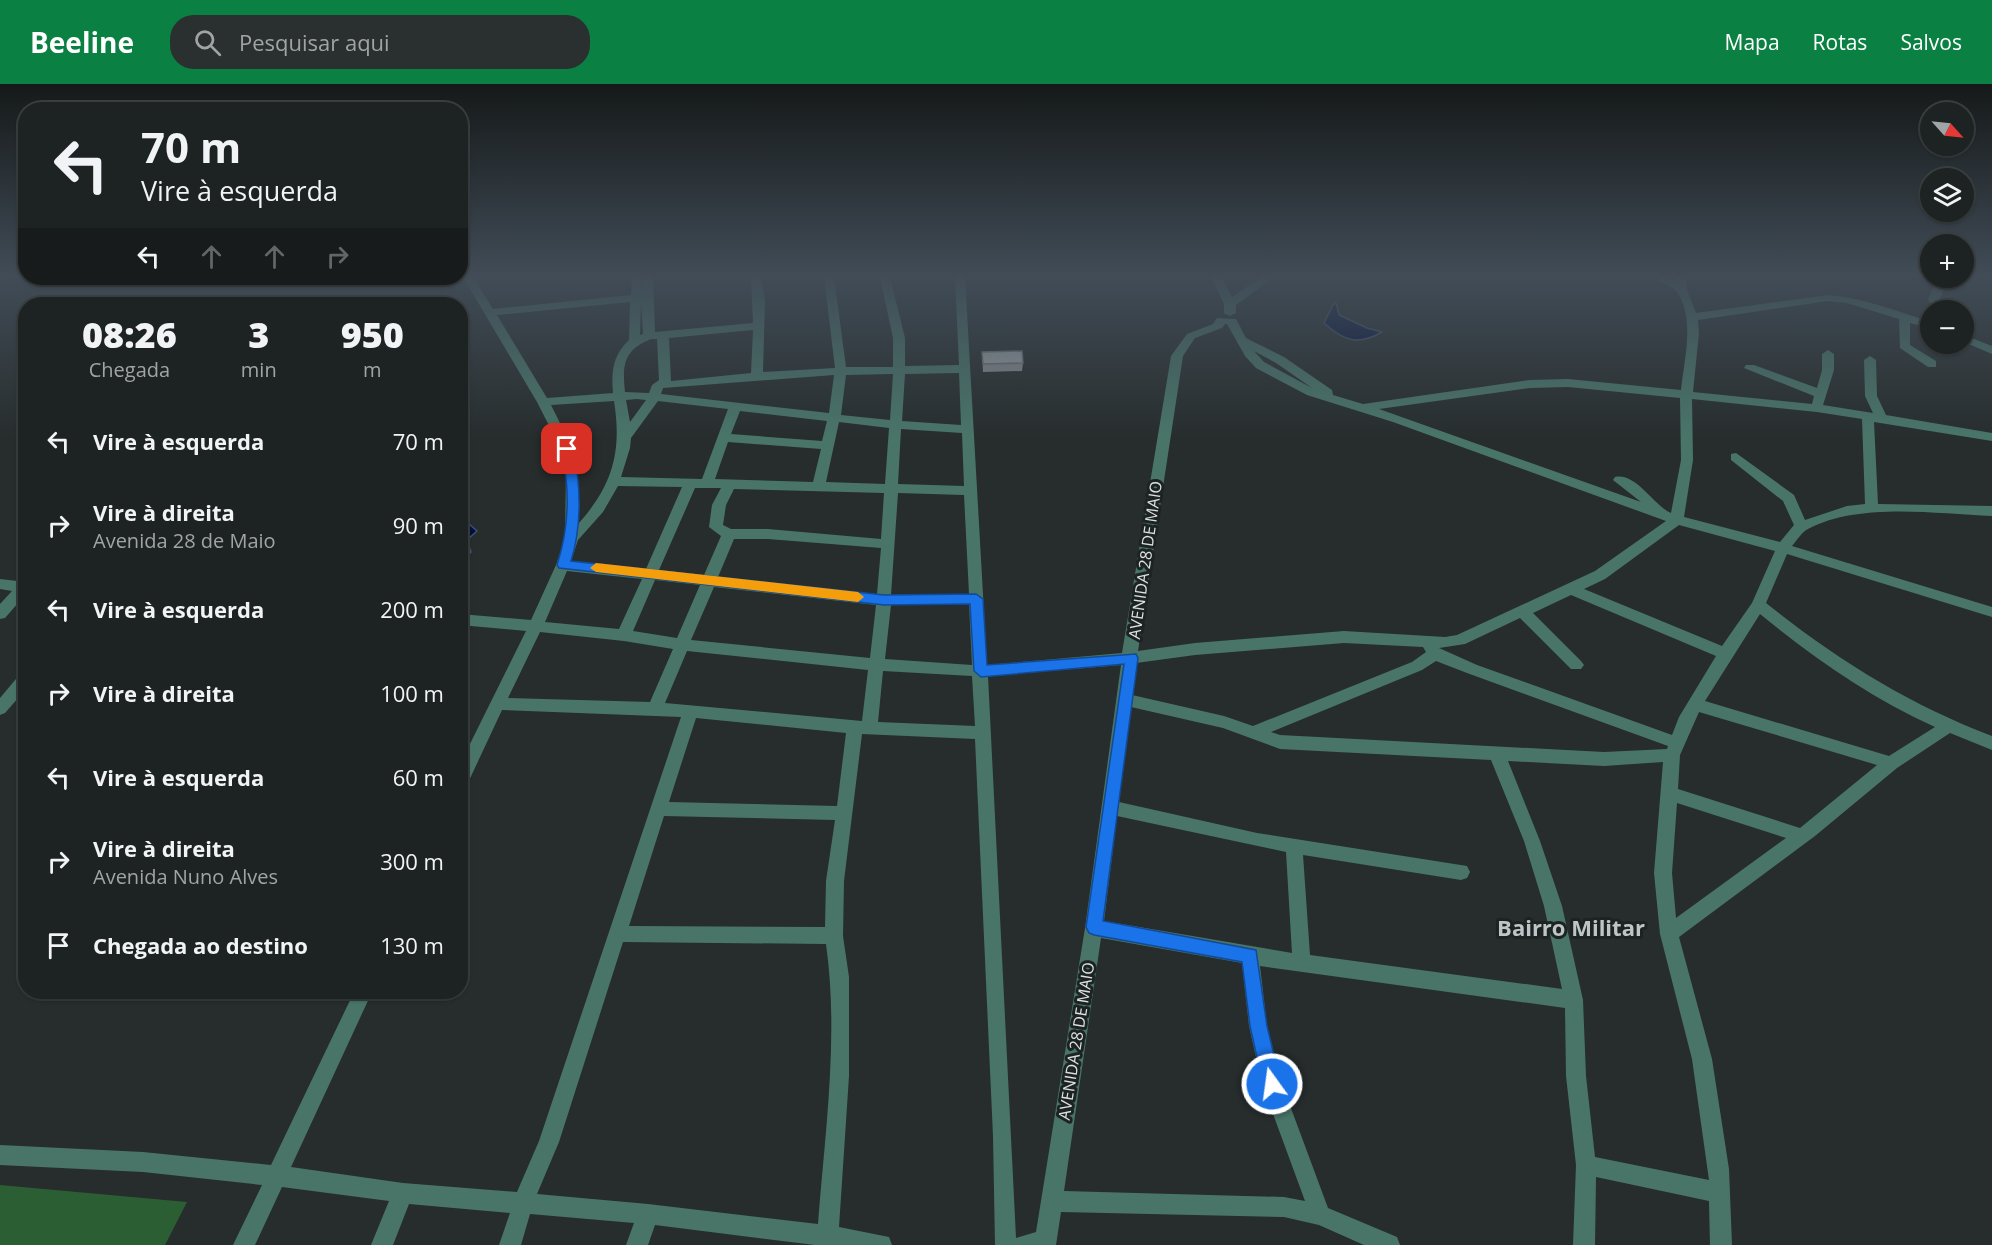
<!DOCTYPE html>
<html lang="pt">
<head>
<meta charset="utf-8">
<style>
	:root { --surface:#1d2222; --page:#2a2f2f; --text:#f1f3f6; --muted:#a0a4a5; --line:#3b3f40; --accent:#0b8043 }
	body { margin:0; font-family:"Open Sans",sans-serif; background:var(--page); color:var(--text); height:100vh; display:flex; flex-direction:column; font-size:22px; white-space:nowrap }
	* { box-sizing:border-box; margin:0 }
	p { font-size:20px; color:var(--muted) }
	.icon { flex:none; width:33px; height:33px; fill:none; stroke:currentColor; stroke-width:2; stroke-linecap:round; stroke-linejoin:round }
	.map { position:relative; flex:1; overflow:hidden }
	.sheet { position:absolute; left:18px; top:213px; width:450px; height:702px; display:flex; flex-direction:column; background:var(--surface); border-radius:24px; box-shadow:0 2px 4px #0004,0 0 0 2px var(--line) }
	.sheet>* { flex:none }
	.banner { position:absolute; left:18px; top:18px; width:450px; height:183px; border-radius:24px; box-shadow:0 2px 4px #0004,0 0 0 2px var(--line); background:#1d2222; color:var(--text); overflow:hidden }
	.needle { width:39px; rotate:117deg }
	.tools { position:absolute; left:1920px; top:18px; display:grid; gap:12px }
	.tools a { display:grid; place-items:center; width:54px; height:54px; border-radius:50%; background:var(--surface); box-shadow:0 2px 4px #0004,0 0 0 2px var(--line); font-size:30px }
	.pin { position:absolute; display:grid; place-items:center; width:51px; height:51px; color:#fff; margin:-26px; border-radius:12px; box-shadow:0 3px 9px #0006 }
	.me { position:absolute; width:66px; margin:-33px; rotate:346deg; stroke-linejoin:round; filter:drop-shadow(0 0 4px #0008) }
	.turn { display:flex; align-items:center; gap:21px; height:126px; padding:0 24px; font-size:27px }
	.turn .icon { width:78px; height:78px; stroke-width:2.5 }
	.turn b { display:block; font-size:42px; line-height:51px }
	.lanes { display:flex; align-items:center; height:57px; padding:0 24px; background:#0003; justify-content:center; gap:30px; direction:ltr }
	.lanes .off { opacity:.35 }
	.eta { display:flex; justify-content:space-evenly; align-items:center; height:102px; text-align:center }
	.eta b { font-size:36px; font-weight:800; line-height:42px }
	ul { padding:0; list-style:none }
	li { display:flex; align-items:center; gap:18px; height:84px; padding:0 24px }
	li div { flex:1 }
	li b { display:block; font-size:22px }
	li em { font-style:normal }
	header { display:flex; align-items:center; gap:36px; box-sizing:border-box; height:84px; padding:0 30px; background:var(--accent); color:#fff }
	header strong { font-size:28px }
	nav { display:flex; gap:33px; margin-inline-start:auto; font-size:21px }
	.search { width:420px; height:54px; background:var(--page); display:flex; align-items:center; gap:15px; box-sizing:border-box; padding:0 21px; border-radius:24px; color:var(--muted); font-size:22px }
	.map>svg:first-child { display:block }
	.green { fill:#2c5e34 }
	.water { fill:#00103d; stroke:#424f6e; stroke-width:1.5 }
	.lines { fill:none; stroke-linecap:round; stroke-linejoin:round }
	.minor { fill:#497569; fill-rule:evenodd }
	.wall { fill:#898e90 }
	.building { fill:#9fa5a8; stroke:#6f7476; stroke-width:1.5 }
	.route { fill:#1a73e8; stroke:#114b97; stroke-width:1.5 }
	.slow { fill:#f59e0b }
	.labels { text-anchor:middle; stroke-width:6; stroke-linejoin:round; paint-order:stroke }
	.street-label { font-size:16px; fill:#dde1e1; stroke:#1d2323 }
	.district-label { font-size:22px; font-weight:bold; fill:#bec5c6; stroke:#1d2323 }
</style>
</head>
<body>
<header>
<strong>Beeline</strong>
<div class="search"><svg class="icon" aria-label="search" viewBox="0 0 24 24"><circle cx="10" cy="10" r="6"/><path d="M15 15l6 6"/></svg>Pesquisar aqui</div>
<nav><a>Mapa</a><a>Rotas</a><a>Salvos</a></nav>
</header>
<div class="map">
<svg width="1992" height="1161" viewBox="0 0 1992 1161">
	<rect width="100%" height="100%" fill="#272d2d"/>
	<path class="green" d="M 0,1101 L 187,1118 L 165,1161 L 0,1161 Z"/>
	<path class="water" d="M 1336,219 L 1339,231 L 1367,244 L 1382,248 C 1358,262 1344,257 1324,239 L 1333,221 Z
		M 461,412 L 468,439 L 477,447 L 467,456 L 471,468 L 461,478 Z"/>
	<g class="lines">
		<path class="minor" d="M 463,193 L 473,193 L 493,225 L 631,211 L 632,193 L 642,193 L 643,210 L 643,193 L 653,193 L 655,248 L 753,239 L 751,193 L 761,193 L 765,217 L 763,288 L 835,284 L 824,193 L 834,193 L 846,283 L 893,283 L 893,254 L 880,193 L 890,193 L 905,254 L 905,282 L 959,281 L 955,193 L 965,193 L 987,581 L 1122,569 L 1171,272 L 1187,250 L 1213,240 L 1217,234 L 1236,235 L 1246,254 L 1284,273 L 1332,306 L 1333,311 L 1363,320 L 1530,296 L 1568,295 L 1681,306 C 1684,276 1695,237 1678,209 C 1673,202 1661,199 1656,193 L 1668,193 L 1676,198 L 1676,193 L 1686,193 L 1687,206 L 1696,229 L 1828,211 C 1864,214 1897,227 1930,238 L 1930,244 L 1910,239 L 1910,261 L 1936,277 L 1936,283 L 1928,283 L 1900,264 L 1899,235 L 1847,219 L 1828,217 L 1698,236 L 1699,249 L 1693,308 L 1812,320 L 1814,312 L 1744,284 L 1746,281 L 1754,281 L 1817,304 L 1822,286 L 1822,270 L 1828,266 L 1834,270 L 1834,286 L 1823,321 L 1873,329 L 1865,312 L 1864,276 L 1870,272 L 1876,276 L 1877,312 L 1886,331 L 1992,349 L 1992,357 L 1874,338 L 1878,420 L 1992,422 L 1992,432 C 1935,430 1860,418 1808,445 C 1802,448 1797,456 1792,462 L 1992,523 L 1992,533 L 1787,470 L 1766,519 C 1836,575 1908,620 1992,652 L 1992,666 L 1950,649 L 1897,684 L 1815,752 L 1679,853 L 1712,975 L 1729,1085 L 1732,1161 L 1710,1161 L 1709,1117 L 1596,1093 L 1595,1161 L 1573,1161 L 1576,1081 L 1566,992 L 1565,924 L 1260,882 L 1267,942 L 1282,1000 L 1328,1124 L 1397,1153 L 1400,1161 L 1364,1161 L 1319,1141 L 1284,1133 L 1061,1128 L 1056,1161 L 995,1161 L 993,1052 L 975,655 L 862,650 L 844,797 L 843,852 L 849,893 L 849,992 L 839,1143 L 889,1153 L 892,1161 L 815,1161 L 655,1141 L 648,1161 L 626,1161 L 634,1139 L 530,1130 L 521,1161 L 499,1161 L 510,1129 L 409,1120 L 393,1161 L 371,1161 L 389,1117 L 282,1103 L 255,1161 L 233,1161 L 262,1101 L 143,1088 L 0,1081 L 0,1061 L 143,1068 L 271,1081 L 354,908 L 372,908 L 291,1083 L 403,1099 L 517,1108 L 539,1057 L 681,633 L 502,626 L 466,703 L 460,705 L 460,680 L 526,547 L 460,541 L 460,530 L 531,536 L 556,481 L 565,454 L 566,387 L 561,365 L 537,318 ZM 641,217 L 643,250 L 640,251 ZM 630,218 L 629,256 C 613,271 611,287 613,309 L 547,314 L 497,231 ZM 1225,240 L 1227,240 L 1245,272 L 1256,284 L 1307,311 L 1393,338 L 1666,437 L 1595,487 L 1457,551 L 1445,553 L 1344,547 L 1195,559 L 1138,567 L 1183,272 L 1195,254 L 1222,244 ZM 753,246 L 751,289 L 671,297 L 669,254 ZM 651,255 L 657,255 L 659,296 L 652,301 L 649,309 L 625,308 C 622,280 624,266 651,255 ZM 1254,267 L 1276,279 L 1312,304 L 1264,278 ZM 959,289 L 961,341 L 902,337 L 905,290 ZM 893,290 L 890,336 L 841,331 L 846,291 ZM 834,291 L 829,329 L 661,310 L 663,304 ZM 1568,303 L 1680,314 L 1681,376 L 1671,429 C 1655,423 1636,388 1615,393 L 1613,396 L 1641,418 L 1379,325 L 1530,304 ZM 637,315 L 646,316 L 630,338 L 626,316 ZM 1692,315 L 1817,328 L 1862,335 L 1865,420 L 1847,422 L 1805,436 L 1794,411 L 1736,369 L 1731,370 L 1731,376 L 1783,417 L 1794,441 L 1780,458 L 1684,433 L 1693,376 ZM 614,317 C 622,367 613,401 579,439 L 578,387 L 573,365 L 551,321 ZM 658,317 L 728,325 L 702,395 L 621,393 L 630,364 L 631,354 ZM 740,327 L 827,337 L 822,357 L 731,350 ZM 839,338 L 889,344 L 885,400 L 826,398 ZM 901,345 L 962,349 L 964,402 L 898,400 ZM 728,358 L 821,365 L 813,398 L 715,395 ZM 618,402 L 682,403 L 646,485 L 571,477 L 578,456 L 603,428 ZM 695,404 L 721,404 L 712,421 L 709,443 L 721,452 L 704,491 L 659,486 ZM 734,405 L 884,409 L 881,455 L 768,445 L 731,445 L 723,441 L 726,421 ZM 898,409 L 964,411 L 969,510 L 891,511 ZM 1679,441 L 1775,467 L 1752,519 L 1722,562 L 1584,505 L 1605,495 ZM 734,455 L 768,455 L 881,464 L 877,510 L 718,493 ZM 567,487 L 642,495 L 619,545 L 545,538 ZM 655,496 L 700,501 L 677,554 L 633,547 ZM 714,503 L 876,521 L 870,574 L 691,556 ZM 1571,511 L 1716,572 L 1679,633 L 1672,651 L 1477,581 L 1439,564 L 1465,560 L 1520,534 L 1571,585 L 1581,585 L 1584,581 L 1581,577 L 1533,529 ZM 969,520 L 972,581 L 885,575 L 891,521 ZM 1760,530 C 1814,574 1871,614 1935,643 L 1889,672 L 1705,617 ZM 540,548 L 624,557 L 673,565 L 650,618 L 508,614 ZM 1344,559 L 1423,563 L 1426,568 L 1412,578 L 1253,642 L 1224,632 L 1132,611 L 1136,579 L 1195,571 ZM 687,567 L 868,586 L 862,637 L 665,619 ZM 1436,577 L 1467,589 L 1668,662 L 1667,665 L 1604,668 L 1280,651 L 1271,648 L 1422,586 ZM 1121,581 L 1085,844 L 1036,1148 L 1016,1154 L 988,592 ZM 883,587 L 972,592 L 975,642 L 878,638 ZM 1131,623 L 1223,644 L 1280,665 L 1491,676 L 1524,757 L 1544,822 L 1562,905 L 1310,871 L 1303,771 L 1461,796 L 1467,794 L 1470,788 L 1467,782 L 1257,749 L 1119,718 ZM 1699,628 L 1877,681 L 1800,744 L 1678,705 L 1680,671 ZM 696,634 L 846,649 L 837,722 L 669,718 ZM 1508,677 L 1604,682 L 1663,678 L 1654,789 L 1660,850 L 1692,975 L 1709,1096 L 1595,1073 L 1586,992 L 1583,916 L 1562,822 L 1540,757 ZM 1677,719 L 1786,754 L 1676,834 L 1672,789 ZM 664,732 L 835,736 L 826,797 L 825,843 L 629,842 ZM 1117,732 L 1286,768 L 1292,869 L 1104,837 ZM 1101,854 L 1242,879 L 1249,942 L 1262,1000 L 1305,1117 L 1284,1113 L 1064,1107 ZM 623,858 L 826,860 C 839,952 825,1048 818,1140 L 648,1120 L 537,1110 L 559,1058 Z
			M 1211,193 L 1221,193 L 1232,213 L 1262,193 L 1274,193 L 1236,221 L 1236,229 L 1230,232 L 1224,229 L 1224,220 Z
			M 1938,194 L 1948,194 L 1940,215 L 1945,226 L 1935,226 L 1928,215 Z
			M 1964,251 L 1992,262 L 1992,270 L 1964,258 Z
			M 0,495 L 26,498 L 26,510 L 5,534 L 0,535 L 0,520 L 12,507 L 0,505 Z
			M 26,587 L 26,605 L 5,629 L 0,631 L 0,614 L 21,589 Z"/>
	</g>
	<path class="wall" d="M 982,268 L 1023,279 L 1022,287 L 983,288 Z"/>
	<path class="building" d="M 1022,267 L 1023,279 L 983,280 L 982,268 Z"/>
	<linearGradient id="sky" x2="0" y2="1"><stop stop-color="#151919"/><stop offset="0.54" stop-color="#414c57"/><stop offset="1" stop-color="#414c57" stop-opacity="0"/></linearGradient>
	<rect width="1992" height="355" fill="url(#sky)"/>
	<path class="route" d="M 567,361 L 573,365 C 581,401 582,442 571,477 L 884,511 L 976,510 L 983,515 L 987,581 L 1136,570 L 1138,574 L 1103,837 L 1256,866 L 1267,942 L 1281,1000 L 1279,1007 L 1272,1009 L 1266,1007 L 1263,1000 L 1250,942 L 1242,878 L 1094,851 L 1089,849 L 1086,843 L 1124,580 L 981,593 L 974,587 L 970,520 L 884,521 L 559,484 L 557,481 C 569,444 570,403 561,365 Z"/>
	<path class="slow" d="M 596,479 L 858,508 L 864,513 L 858,518 L 596,488 L 590,484 Z"/>
	<g class="labels">
		<g class="street-label">
			<text transform="translate(1145 476) rotate(-82)" y="6">AVENIDA 28 DE MAIO</text>
			<text transform="translate(1076 957) rotate(-81)" y="6">AVENIDA 28 DE MAIO</text>
		</g>
		<g class="district-label">
			<text x="1571" y="852">Bairro Militar</text>
		</g>
	</g>
</svg>
<div class="tools">
<a><svg class="needle" viewBox="-14 -14 28 28"><path d="M0-13l5 13h-10z" fill="#e53935"/><path d="M0 13l5-13h-10z" fill="#a0a4a5"/></svg></a>
<a><svg class="icon" aria-label="layers" viewBox="0 0 24 24"><path d="M12 4l9 5-9 5-9-5zM3 14l9 5 9-5"/></svg></a>
<a>+</a>
<a>−</a>
</div>
<div class="pin" style="left:567px;top:365px;background:#d93025"><svg class="icon" aria-label="arrive" viewBox="0 0 24 24"><path d="M6 21V4h12l-3 4 3 4H6"/></svg></div>
<svg class="me" style="left:1272px;top:1000px" viewBox="-20 -20 40 40"><circle r="17" fill="#1a73e8" stroke="#fff" stroke-width="3"/><path d="M0-11L8 9 0 5-8 9z" fill="#fff"/></svg>
<div class="banner">
<div class="turn"><svg class="icon" aria-label="left" viewBox="0 0 24 24"><path d="M17 20v-9H6M10 6l-5 5 5 5"/></svg><div><b>70 m</b>Vire à esquerda</div></div>
<div class="lanes"><svg class="icon" aria-label="left" viewBox="0 0 24 24"><path d="M17 20v-9H6M10 6l-5 5 5 5"/></svg><svg class="icon off" aria-label="ahead" viewBox="0 0 24 24"><path d="M12 20V5M6 11l6-6 6 6"/></svg><svg class="icon off" aria-label="ahead" viewBox="0 0 24 24"><path d="M12 20V5M6 11l6-6 6 6"/></svg><svg class="icon off" aria-label="right" viewBox="0 0 24 24"><path d="M7 20v-9h11M14 6l5 5-5 5"/></svg></div>
</div>
<section class="sheet">
<div class="eta">
<div><b>08:26</b><p>Chegada</p></div>
<div><b>3</b><p>min</p></div>
<div><b>950</b><p>m</p></div>
</div>
<ul>
<li><svg class="icon" aria-label="left" viewBox="0 0 24 24"><path d="M17 20v-9H6M10 6l-5 5 5 5"/></svg><div><b>Vire à esquerda</b></div><em>70 m</em></li>
<li><svg class="icon" aria-label="right" viewBox="0 0 24 24"><path d="M7 20v-9h11M14 6l5 5-5 5"/></svg><div><b>Vire à direita</b><p>Avenida 28 de Maio</p></div><em>90 m</em></li>
<li><svg class="icon" aria-label="left" viewBox="0 0 24 24"><path d="M17 20v-9H6M10 6l-5 5 5 5"/></svg><div><b>Vire à esquerda</b></div><em>200 m</em></li>
<li><svg class="icon" aria-label="right" viewBox="0 0 24 24"><path d="M7 20v-9h11M14 6l5 5-5 5"/></svg><div><b>Vire à direita</b></div><em>100 m</em></li>
<li><svg class="icon" aria-label="left" viewBox="0 0 24 24"><path d="M17 20v-9H6M10 6l-5 5 5 5"/></svg><div><b>Vire à esquerda</b></div><em>60 m</em></li>
<li><svg class="icon" aria-label="right" viewBox="0 0 24 24"><path d="M7 20v-9h11M14 6l5 5-5 5"/></svg><div><b>Vire à direita</b><p>Avenida Nuno Alves</p></div><em>300 m</em></li>
<li><svg class="icon" aria-label="arrive" viewBox="0 0 24 24"><path d="M6 21V4h12l-3 4 3 4H6"/></svg><div><b>Chegada ao destino</b></div><em>130 m</em></li>
</ul>
</section>
</div>
</body>
</html>
